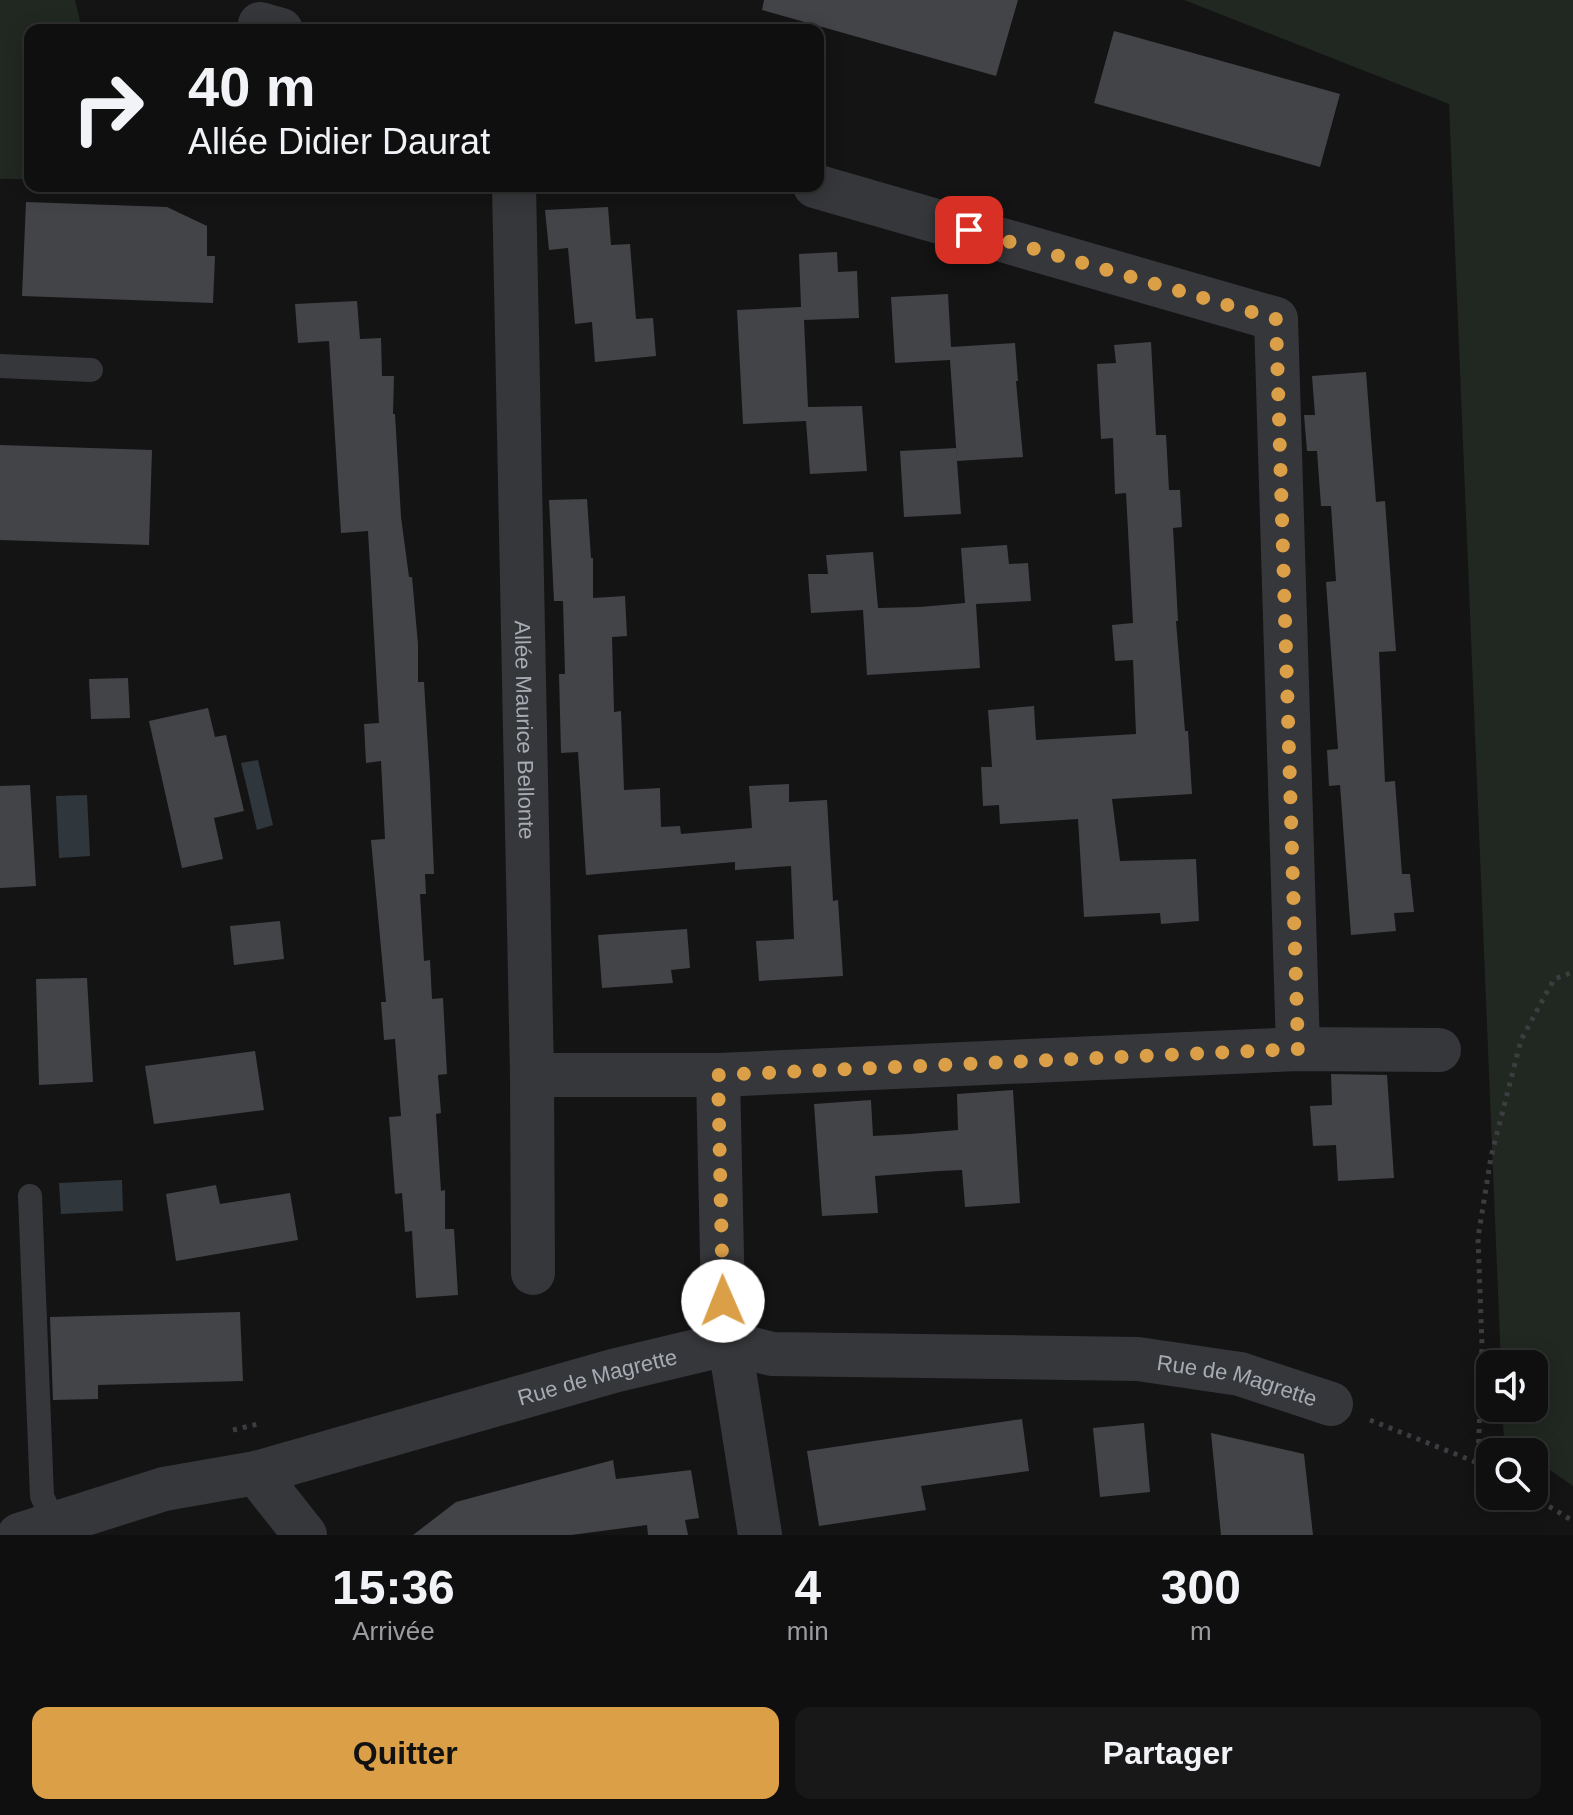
<!DOCTYPE html>
<html lang="fr">
<head>
<meta charset="utf-8">
<style>
	:root { --surface:#0f0f10; --page:#181819; --text:#f1f3f6; --muted:#9b9c9f; --line:#2f2f30; --accent:#da9f47 }
	body { margin:0; font-family:Arial,sans-serif; background:var(--page); color:var(--text); height:100vh; display:flex; flex-direction:column; font-size:30px; white-space:nowrap }
	* { box-sizing:border-box; margin:0 }
	p { font-size:26px; color:var(--muted) }
	.icon { flex:none; width:44px; height:44px; fill:none; stroke:currentColor; stroke-width:2; stroke-linecap:round; stroke-linejoin:round }
	.map { position:relative; height:1535px; overflow:hidden }
	.sheet { display:flex; flex-direction:column; background:var(--surface); flex:1 }
	.sheet>* { flex:none }
	.hud { position:absolute; left:24px; top:24px; width:800px; height:168px; border-radius:16px; box-shadow:0 4px 20px #0003,0 0 0 2px var(--line); background:#0f0f10; color:var(--text); overflow:hidden }
	.tools { position:absolute; left:1476px; top:1350px; display:grid; gap:16px }
	.tools a { display:grid; place-items:center; width:72px; height:72px; border-radius:16px; background:var(--surface); box-shadow:0 4px 20px #0003,0 0 0 2px var(--line); font-size:40px }
	.pin { position:absolute; display:grid; place-items:center; width:68px; height:68px; color:#fff; margin:-34px; border-radius:16px; box-shadow:0 4px 12px #0006 }
	.me { position:absolute; width:88px; margin:-44px; rotate:359deg; stroke-linejoin:round; filter:drop-shadow(0 0 6px #0008) }
	.turn { display:flex; align-items:center; gap:28px; height:168px; padding:0 32px; font-size:36px }
	.turn .icon { width:104px; height:104px; stroke-width:2.5 }
	.turn b { display:block; font-size:56px; line-height:68px }
	.eta { display:flex; justify-content:space-evenly; align-items:center; height:136px; text-align:center }
	.eta b { font-size:48px; font-weight:800; line-height:56px }
	.primary-button { display:flex; gap:16px; margin-top:auto; padding:16px 32px }
	.primary-button a { flex:1; height:92px; border-radius:16px; background:var(--accent); color:#111; font-size:32px; font-weight:800; line-height:92px; text-align:center }
	.primary-button a+a { background:var(--page); color:var(--text) }
	.map>svg:first-child { display:block }
	.green { fill:#212821 }
	.water { fill:#2f373d }
	.building { fill:#434448 }
	.lines { fill:none; stroke-linecap:round; stroke-linejoin:round }
	.path { stroke:#3c3d41; stroke-width:5; stroke-dasharray:4 6; stroke-linecap:butt }
	.lane { stroke:#36373a; stroke-width:24 }
	.street { stroke:#36373a; stroke-width:44 }
	.route { stroke:#da9f47; stroke-width:14; stroke-dasharray:0 25.2 }
	.labels { text-anchor:middle; stroke-width:7; stroke-linejoin:round; paint-order:stroke }
	.street-label { font-size:22px; fill:#a7acb4; stroke:#0f0f10 }
</style>
</head>
<body>
<div class="map">
<svg width="1573" height="1535" viewBox="0 0 1573 1535">
	<rect width="100%" height="100%" fill="#141415"/>
	<path class="green" d="M 0,0 L 75,0 L 82,30 L 30,30 L 30,179 L 0,179 Z
		M 1184,0 L 1573,0 L 1573,1486 L 1534,1459 L 1534,1452 L 1524,1452 L 1504,1438 L 1502,1408 L 1534,1408 L 1534,1364 L 1501,1364 L 1449,104 Z"/>
	<path class="water" d="M 258,760 L 273,825 L 257,830 L 241,763 Z
		M 87,795 L 90,856 L 59,858 L 56,796 Z
		M 122,1180 L 123,1211 L 61,1214 L 59,1183 Z"/>
	<path class="building" d="M 764,0 L 1018,0 L 996,76 L 762,10 Z
		M 1114,31 L 1340,94 L 1320,167 L 1094,103 Z
		M 26,202 L 167,207 L 207,226 L 207,256 L 215,256 L 213,303 L 22,296 Z
		M 608,207 L 611,245 L 630,244 L 636,319 L 653,318 L 656,356 L 595,362 L 592,322 L 575,324 L 568,248 L 549,250 L 545,210 Z
		M 837,252 L 838,272 L 857,271 L 859,318 L 804,320 L 808,407 L 862,406 L 867,471 L 810,474 L 806,421 L 743,424 L 737,310 L 801,307 L 799,254 Z
		M 948,294 L 951,347 L 1015,343 L 1018,381 L 1016,381 L 1023,457 L 957,461 L 950,360 L 895,363 L 891,297 Z
		M 357,301 L 360,339 L 340,340 L 381,338 L 382,376 L 394,376 L 393,414 L 395,414 L 401,517 L 409,577 L 412,577 L 418,644 L 418,682 L 424,682 L 430,781 L 434,874 L 425,874 L 426,894 L 420,894 L 424,961 L 430,960 L 432,999 L 443,998 L 447,1074 L 438,1075 L 441,1113 L 436,1114 L 441,1191 L 445,1190 L 445,1229 L 454,1229 L 458,1295 L 416,1298 L 412,1231 L 405,1232 L 402,1193 L 395,1194 L 389,1117 L 401,1116 L 395,1039 L 384,1040 L 381,1002 L 386,1002 L 371,840 L 385,839 L 381,761 L 366,763 L 364,724 L 379,723 L 368,531 L 341,533 L 329,341 L 298,343 L 295,304 Z
		M 1151,342 L 1156,435 L 1166,435 L 1169,490 L 1180,490 L 1182,527 L 1173,528 L 1178,621 L 1176,621 L 1185,731 L 1188,731 L 1192,794 L 1112,799 L 1120,861 L 1196,859 L 1199,921 L 1161,924 L 1160,913 L 1084,917 L 1078,819 L 1000,824 L 999,805 L 983,806 L 981,767 L 992,767 L 988,710 L 1034,706 L 1036,740 L 1136,734 L 1133,660 L 1115,661 L 1112,625 L 1133,623 L 1126,493 L 1115,494 L 1113,438 L 1101,439 L 1097,364 L 1116,363 L 1114,345 Z
		M 1366,372 L 1376,502 L 1385,501 L 1396,651 L 1379,652 L 1385,782 L 1395,781 L 1402,874 L 1410,874 L 1414,912 L 1394,913 L 1396,931 L 1351,935 L 1340,785 L 1329,786 L 1327,750 L 1338,749 L 1326,582 L 1336,581 L 1331,506 L 1321,506 L 1317,451 L 1307,451 L 1304,415 L 1315,415 L 1312,376 Z
		M 0,445 L 152,450 L 149,545 L 0,540 Z
		M 956,448 L 961,514 L 904,517 L 900,451 Z
		M 587,499 L 591,558 L 593,558 L 593,598 L 625,596 L 627,636 L 612,637 L 614,712 L 621,711 L 624,790 L 660,788 L 661,827 L 680,826 L 681,834 L 752,828 L 749,786 L 789,784 L 789,802 L 827,800 L 833,901 L 838,900 L 843,976 L 759,981 L 756,941 L 794,939 L 791,866 L 735,870 L 735,862 L 586,875 L 578,752 L 561,753 L 559,674 L 565,674 L 563,601 L 554,601 L 549,500 Z
		M 1007,545 L 1009,564 L 1028,563 L 1031,601 L 976,604 L 980,668 L 867,675 L 863,610 L 811,613 L 808,574 L 828,574 L 826,555 L 873,552 L 878,608 L 920,607 L 965,603 L 961,548 Z
		M 128,678 L 130,718 L 91,719 L 89,679 Z
		M 208,708 L 215,737 L 226,735 L 244,811 L 214,818 L 223,859 L 182,868 L 149,721 Z
		M 30,785 L 36,886 L 0,888 L 0,786 Z
		M 280,921 L 284,959 L 234,965 L 230,926 Z
		M 687,929 L 690,968 L 671,970 L 673,983 L 602,988 L 598,935 Z
		M 87,978 L 93,1082 L 39,1085 L 36,979 Z
		M 255,1051 L 264,1110 L 154,1124 L 145,1066 Z
		M 1331,1074 L 1387,1075 L 1394,1178 L 1338,1181 L 1336,1145 L 1313,1146 L 1310,1106 L 1332,1105 Z
		M 1013,1090 L 1020,1203 L 965,1207 L 962,1170 L 939,1171 L 875,1176 L 878,1213 L 822,1216 L 814,1104 L 871,1100 L 873,1136 L 910,1134 L 958,1130 L 957,1094 Z
		M 216,1185 L 220,1204 L 290,1193 L 298,1240 L 176,1261 L 166,1194 Z
		M 240,1312 L 243,1381 L 98,1385 L 98,1399 L 53,1400 L 50,1317 Z
		M 1022,1419 L 1029,1471 L 921,1486 L 926,1510 L 819,1526 L 807,1451 Z
		M 1144,1423 L 1150,1492 L 1100,1497 L 1093,1428 Z
		M 1211,1433 L 1304,1454 L 1313,1535 L 1221,1535 Z
		M 613,1460 L 616,1479 L 691,1470 L 699,1518 L 685,1520 L 688,1535 L 648,1535 L 647,1525 L 571,1535 L 413,1535 L 456,1502 Z"/>
	<g class="lines">
		<path class="path" d="M 1370,1420 L 1478,1463 L 1490,1471
			M 233,1430 L 262,1423
			M 1478,1463 L 1482,1345 L 1478,1238 L 1491,1157 L 1521,1040 L 1554,979 L 1573,972
			M 1532,1496 L 1573,1521"/>
		<path class="lane" d="M 0,366 L 91,370
			M 30,1196 L 42,1496 L 54,1523"/>
		<g class="street">
			<path d="M 260,24 L 281,30"/>
			<path id="s1" d="M 514,186 L 532,1075 L 533,1273"/>
			<path d="M 815,186 L 1276,319 L 1298,1049"/>
			<path d="M 532,1075 L 718,1075 L 723,1301 L 760,1535"/>
			<path d="M 718,1075 L 1298,1049 L 1439,1050"/>
			<path d="M 256,1473 L 305,1535"/>
			<path id="s2" d="M 19,1535 L 164,1489 L 256,1473 L 613,1371 L 730,1343 L 772,1354 L 1138,1359 L 1240,1374 L 1331,1404"/>
		</g>
	</g>
	<g class="lines">
		<path class="route" d="M 723,1301 L 718,1075 L 1298,1049 L 1276,319 L 969,230"/>
	</g>
	<g class="labels">
		<g class="street-label">
			<text dy="8" stroke="none"><textPath href="#s1" startOffset="544">Allée Maurice Bellonte</textPath></text>
			<text dy="8" stroke="none"><textPath href="#s2" startOffset="600">Rue de Magrette</textPath></text>
			<text dy="8" stroke="none"><textPath href="#s2" startOffset="1248">Rue de Magrette</textPath></text>
		</g>
	</g>
</svg>
<div class="tools">
<a><svg class="icon" aria-label="sound" viewBox="0 0 24 24"><path d="M4 9h4l5-4v14l-5-4H4zM17 9q2 3 0 6"/></svg></a>
<a><svg class="icon" aria-label="search" viewBox="0 0 24 24"><circle cx="10" cy="10" r="6"/><path d="M15 15l6 6"/></svg></a>
</div>
<div class="pin" style="left:969px;top:230px;background:#d93025"><svg class="icon" aria-label="arrive" viewBox="0 0 24 24"><path d="M6 21V4h12l-3 4 3 4H6"/></svg></div>
<svg class="me" style="left:723px;top:1301px" viewBox="-20 -20 40 40"><circle r="19" fill="#fff"/><path d="M0-13L10 11 0 6-10 11z" fill="#da9f47"/></svg>
<div class="hud">
<div class="turn"><svg class="icon" aria-label="right" viewBox="0 0 24 24"><path d="M7 20v-9h11M14 6l5 5-5 5"/></svg><div><b>40 m</b>Allée Didier Daurat</div></div>
</div>
</div>
<section class="sheet">
<div class="eta">
<div><b>15:36</b><p>Arrivée</p></div>
<div><b>4</b><p>min</p></div>
<div><b>300</b><p>m</p></div>
</div>
<div class="primary-button"><a>Quitter</a><a>Partager</a></div>
</section>
</body>
</html>
